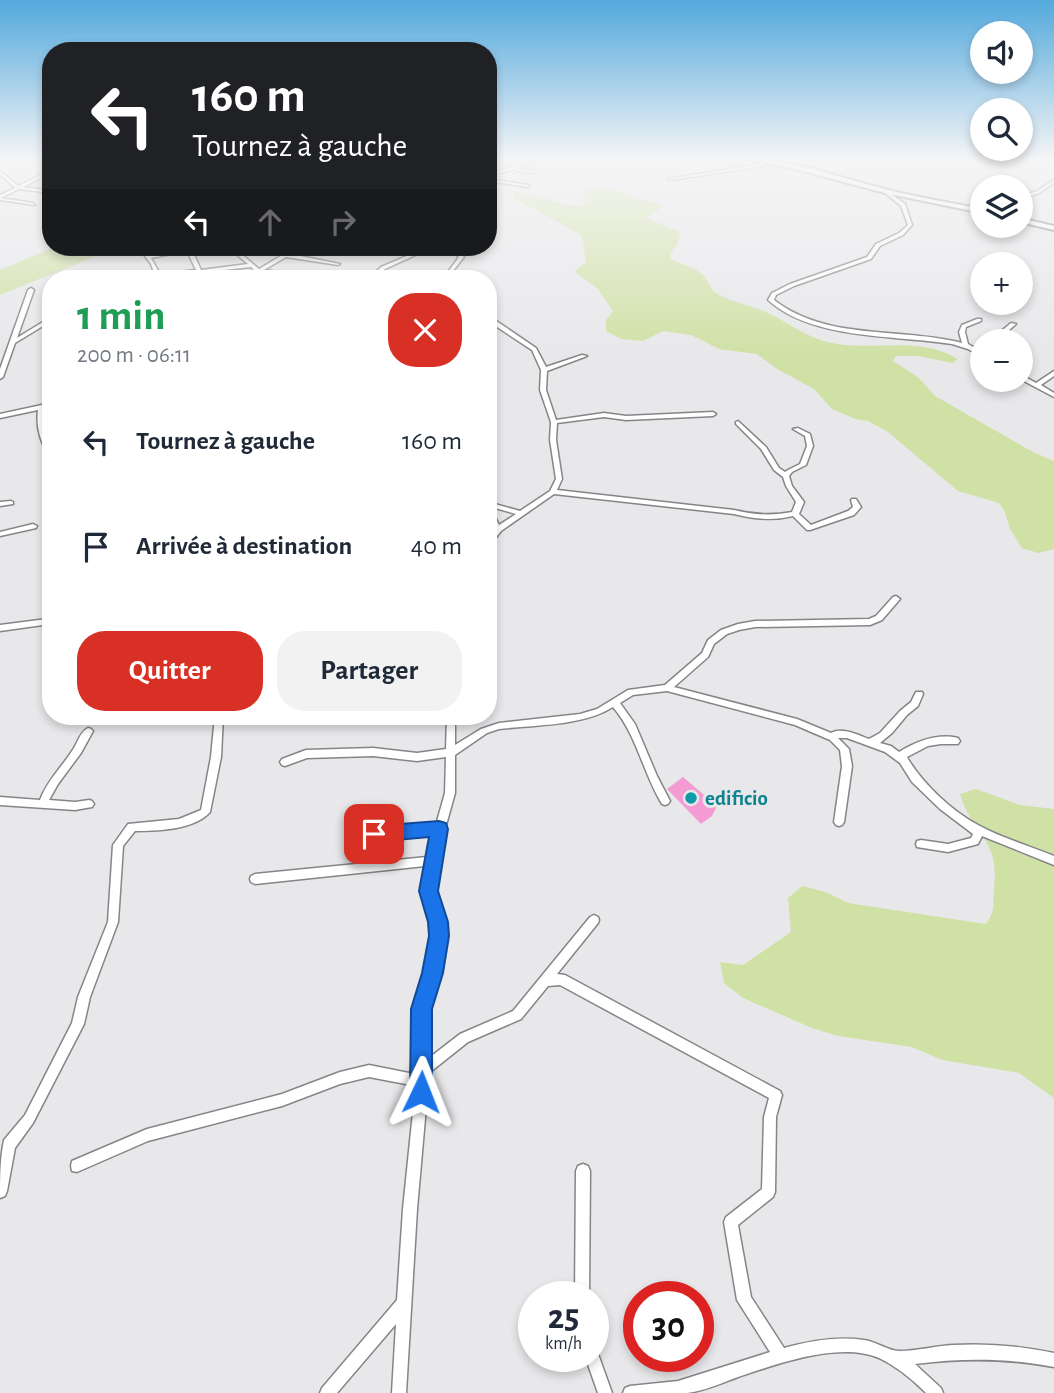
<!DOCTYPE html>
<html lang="fr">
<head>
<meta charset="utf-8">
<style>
	:root { --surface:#fff; --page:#f2f2f3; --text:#1f2937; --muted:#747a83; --accent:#d93025 }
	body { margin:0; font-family:"Alegreya Sans",sans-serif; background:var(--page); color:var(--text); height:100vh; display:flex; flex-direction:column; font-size:26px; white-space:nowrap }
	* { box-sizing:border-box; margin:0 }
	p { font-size:23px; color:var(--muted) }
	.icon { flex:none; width:38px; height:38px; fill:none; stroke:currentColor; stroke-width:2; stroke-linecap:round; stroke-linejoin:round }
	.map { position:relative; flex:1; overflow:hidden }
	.details { position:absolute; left:42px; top:270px; width:455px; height:455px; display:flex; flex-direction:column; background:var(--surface); border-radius:28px; box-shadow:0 4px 10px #0003 }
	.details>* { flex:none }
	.guide { position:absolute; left:42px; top:42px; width:455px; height:214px; border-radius:28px; box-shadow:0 4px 10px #0003; background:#202124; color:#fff; overflow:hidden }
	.controls { position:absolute; left:970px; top:21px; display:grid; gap:14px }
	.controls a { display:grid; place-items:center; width:63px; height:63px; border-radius:50%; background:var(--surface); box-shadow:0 4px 10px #0003; font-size:35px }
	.speed { position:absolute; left:518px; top:1281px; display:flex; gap:14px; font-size:35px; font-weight:700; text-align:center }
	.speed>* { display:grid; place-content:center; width:91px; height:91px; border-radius:50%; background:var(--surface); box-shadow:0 4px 10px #0003; line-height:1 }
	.speed small { font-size:18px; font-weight:400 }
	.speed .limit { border:10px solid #d22; background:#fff; color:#111 }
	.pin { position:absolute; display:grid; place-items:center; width:60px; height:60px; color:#fff; margin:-30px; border-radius:14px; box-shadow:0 4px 10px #0006 }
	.me { position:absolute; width:77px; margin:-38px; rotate:2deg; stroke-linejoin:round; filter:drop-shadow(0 0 5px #0008) }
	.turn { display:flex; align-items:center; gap:24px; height:147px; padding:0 35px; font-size:32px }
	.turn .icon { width:91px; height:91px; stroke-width:2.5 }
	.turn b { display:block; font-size:49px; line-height:60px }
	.lanes { display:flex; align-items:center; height:66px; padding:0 35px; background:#0003; justify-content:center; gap:35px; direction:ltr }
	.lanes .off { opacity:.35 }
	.round { display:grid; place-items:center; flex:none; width:74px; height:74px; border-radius:28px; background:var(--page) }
	.overview { display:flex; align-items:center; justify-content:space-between; height:119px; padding:0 35px }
	h1 { font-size:42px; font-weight:700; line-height:52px; color:#1e9e55 }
	.primary-button { display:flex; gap:14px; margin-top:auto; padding:14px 35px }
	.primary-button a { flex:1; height:80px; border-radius:28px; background:var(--accent); color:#fff; font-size:28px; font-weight:700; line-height:80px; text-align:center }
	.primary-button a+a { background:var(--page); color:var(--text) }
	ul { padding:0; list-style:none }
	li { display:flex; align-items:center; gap:21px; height:105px; padding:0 35px }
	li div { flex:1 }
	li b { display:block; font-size:26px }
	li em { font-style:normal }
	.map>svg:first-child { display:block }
	.green { fill:#d0e1a5 }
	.building { fill:#f49bd4 }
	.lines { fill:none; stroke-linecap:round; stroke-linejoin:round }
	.street-casing { stroke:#858487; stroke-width:3 }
	.secondary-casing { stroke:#858487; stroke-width:4 }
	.street { fill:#fff; fill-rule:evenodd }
	.secondary { fill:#fff; fill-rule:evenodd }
	.route { fill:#1a73e8; stroke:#114b97; stroke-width:2 }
	.culture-dot { fill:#0f9aa8; stroke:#e8e8eb; stroke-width:2.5 }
	.labels { text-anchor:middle; stroke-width:6; stroke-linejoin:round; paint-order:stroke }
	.culture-label { font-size:21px; font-weight:bold; fill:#0d838f; stroke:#e8e8eb; text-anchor:start }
</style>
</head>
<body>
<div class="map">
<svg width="1054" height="1393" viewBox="0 0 1054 1393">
	<rect width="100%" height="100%" fill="#e8e8eb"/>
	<path class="green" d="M 605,187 L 664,206 L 646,218 L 680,232 L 678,243 L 670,254 L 671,259 C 681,264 696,267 704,276 C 708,281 710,289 716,293 C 730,302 750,305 766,312 C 783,320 800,332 818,339 C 864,356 914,332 958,359 L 953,363 L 918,356 L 896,356 L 893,361 L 919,378 L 935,396 L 1033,452 L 1054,461 L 1054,549 L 1038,553 L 1022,548 L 1010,529 L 1005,512 L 999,503 L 958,491 L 888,432 L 868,421 L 855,419 L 832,409 L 814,389 L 777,369 L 757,354 L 719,349 L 691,335 L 663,331 L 643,341 L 621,339 L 606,331 L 606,320 L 613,311 L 597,288 L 574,272 L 586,262 L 582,235 L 513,198 L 513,192 C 539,192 557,207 584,206 L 586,199 L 583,193 L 590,188 Z
		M 129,247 L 96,256 L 0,295 L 0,270 L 54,247 Z
		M 976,789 L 1020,805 L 1054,809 L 1054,1098 L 1019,1073 L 942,1060 L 912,1047 L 838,1036 L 812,1028 L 743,998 L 724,983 L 720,962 L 743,965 L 791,932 L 788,898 L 802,886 L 826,892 L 848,903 L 986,924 C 997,906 992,907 994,888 C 1000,837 972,836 960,794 Z"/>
	<path class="building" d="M 683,777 L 717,806 L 712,816 L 701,824 L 667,789 Z"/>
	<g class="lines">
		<defs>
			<path id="street" d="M 541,159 L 547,159 L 519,168 L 519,169 L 534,171 L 534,173 L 517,171 L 515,169 L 488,176 L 488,174 Z
				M 761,161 L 764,166 L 670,180 L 668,179 L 760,164 L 759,162 Z
				M 51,170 L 51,173 L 23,187 L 51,191 L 51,193 L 19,189 L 1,198 L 33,203 L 35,205 L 0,200 L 0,195 L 15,188 L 0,174 L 0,171 L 18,186 Z
				M 488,179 L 528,185 L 530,186 L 528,187 L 488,181 Z
				M 1054,180 L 1054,183 L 1039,193 L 1020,200 L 1020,197 L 1037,191 Z
				M 885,190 L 905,204 L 912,225 L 903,235 L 880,246 L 871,259 L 794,286 L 776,295 L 774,300 C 827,341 900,327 962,343 L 959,332 L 962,325 L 977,319 L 981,319 L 981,321 L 966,327 L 965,332 L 968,344 L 982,352 L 982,357 L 968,349 L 952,344 C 895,335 812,340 768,300 L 772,293 L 790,284 L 867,257 L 876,244 L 899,233 L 908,225 L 901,206 L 884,192 Z
				M 139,247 L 143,247 L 149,255 L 189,248 L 219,247 L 217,248 L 192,250 L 201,270 L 248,264 L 228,247 L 233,247 L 259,269 L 296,247 L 301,247 L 290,254 L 340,264 L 338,265 L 286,257 L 264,270 L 299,275 L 301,275 L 301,277 L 262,273 L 267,278 L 262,278 L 251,267 L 161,277 L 161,278 L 139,278 L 141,277 L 155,275 L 151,264 L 139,248 ZM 187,251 L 196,270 L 160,274 L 151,258 Z
				M 428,247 L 433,247 L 385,269 L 374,278 L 369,278 L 381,267 Z
				M 447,247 L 452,247 L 464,257 L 452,272 L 451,278 L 447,278 L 448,272 L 459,257 Z
				M 31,288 L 34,290 L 17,338 L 51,317 L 51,321 L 15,343 L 3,377 L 0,379 L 0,369 L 28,290 Z
				M 488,307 L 491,309 L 492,318 L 536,348 L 546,367 L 582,355 L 587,356 L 547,371 L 546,390 L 556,420 L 604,413 L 626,416 L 713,412 L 716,414 L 713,416 L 626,420 L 604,417 L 557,423 L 556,440 L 562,479 L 557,490 L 734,510 C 754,515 772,516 792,512 L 796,502 L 786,486 L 783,477 L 774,470 L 761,449 L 736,424 L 736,422 L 738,421 L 766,447 L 779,468 L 785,472 L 788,470 L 800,464 L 807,446 L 805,436 L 793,429 L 798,428 L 810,434 L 813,446 L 806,465 L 792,472 L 789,476 L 792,486 L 804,502 L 799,514 L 811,525 L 848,511 L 853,507 L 851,500 L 852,499 L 856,499 L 861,507 L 854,515 L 810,530 L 807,530 L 793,516 C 773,521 754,519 734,514 L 554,494 L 501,531 L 491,544 L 488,544 L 488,537 L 494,529 L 488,518 L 488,509 L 491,509 L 499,525 L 516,514 L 488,506 L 488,502 L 520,511 L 550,491 L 556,479 L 550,440 L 551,422 L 540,390 L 541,370 L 532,350 L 488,321 Z
				M 1011,323 L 1016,324 L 1002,336 L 1000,341 L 994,341 L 998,334 Z
				M 1054,371 L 1054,376 L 1041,385 L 1054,393 L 1054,397 L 1020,379 L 1020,374 L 1036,383 Z
				M 51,403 L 51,407 L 45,408 C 41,428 51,439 51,456 L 49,455 C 40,442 36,426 38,410 L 0,418 L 0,414 Z
				M 11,501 L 13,502 L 13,504 L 0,506 L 0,502 Z
				M 33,524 L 37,526 L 36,528 L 0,536 L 0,532 Z
				M 896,596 L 900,599 L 882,620 L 870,625 L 755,627 L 739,630 L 727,634 L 714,644 L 708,657 L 674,687 L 797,719 L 831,733 C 842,727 858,735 869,739 L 880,733 L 900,711 L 911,702 L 916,692 L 922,692 L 923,694 L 918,706 L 907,715 L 892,733 L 880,743 L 891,746 L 899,752 C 917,741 937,733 958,738 L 960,741 L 958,744 L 941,744 L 928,746 L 907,757 L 908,759 C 924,785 952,811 978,825 C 1002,838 1029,846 1054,856 L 1054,865 L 982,836 L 978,844 L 948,852 L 917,847 L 916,844 L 917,841 L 921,840 L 948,844 L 971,838 L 973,834 L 940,809 L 912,782 L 900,763 L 885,752 L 847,738 L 838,738 L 849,749 L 852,766 L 844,822 L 842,825 L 839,826 L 836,825 L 834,822 L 842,766 L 840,750 L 830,740 L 795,725 L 667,691 L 633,695 L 620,703 L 635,724 L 657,776 L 670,801 L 668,804 L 665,805 L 662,804 C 643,773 637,735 613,707 C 583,726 535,725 499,729 L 487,733 L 455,755 L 455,793 L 436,861 L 433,891 L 444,936 L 438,973 L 428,1009 L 429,1058 L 460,1034 L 513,1011 L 590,917 L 594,915 L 598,917 L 599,920 L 598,923 L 557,974 L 565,975 L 780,1091 L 782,1095 L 776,1117 L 775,1192 L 773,1197 L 738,1225 L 751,1297 L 784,1348 C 810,1341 837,1336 864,1340 C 875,1341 889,1351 899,1351 C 917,1351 935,1346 953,1345 C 987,1343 1020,1346 1054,1353 L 1054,1367 C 1006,1358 963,1358 915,1364 L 941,1388 L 943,1393 L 926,1393 C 912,1379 896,1366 879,1358 C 839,1341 777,1364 738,1377 C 722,1383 704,1391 687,1393 C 666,1393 643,1393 623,1393 L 625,1388 L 630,1386 L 678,1381 L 770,1352 L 737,1300 L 724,1222 L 726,1217 L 762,1189 L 764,1117 L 769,1098 L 560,985 L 548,986 L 521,1019 L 468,1042 L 429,1073 L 417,1209 L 406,1393 L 392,1393 L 396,1324 L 337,1393 L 320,1393 L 322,1388 L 397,1300 L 403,1209 L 416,1083 L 411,1085 L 369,1077 L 340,1084 L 282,1106 L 148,1141 L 77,1172 L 72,1171 L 71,1166 L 72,1161 L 147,1129 L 282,1094 L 340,1072 L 369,1065 L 409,1073 L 417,1067 L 416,1009 L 426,973 L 434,936 L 423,891 L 425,866 L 255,884 L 251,882 L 250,879 L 251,876 L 255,874 L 427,857 L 434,834 L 352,840 L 348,839 L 347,836 L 348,833 L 352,832 L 436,825 L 445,793 L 446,757 L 417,761 L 373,756 L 307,758 L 285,766 L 282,765 L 280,762 L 282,759 L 306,750 L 373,748 L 417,753 L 446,749 L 447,716 L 455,716 L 455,745 L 481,729 L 499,723 L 580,714 L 597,709 L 628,690 L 665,685 L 702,653 L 708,640 L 721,630 L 738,624 L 755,621 L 869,619 L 876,616 L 893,597 Z
				M 47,619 L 50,620 L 50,624 L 0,631 L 0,625 Z
				M 215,716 L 223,716 L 221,757 L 210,812 C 194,830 157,831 135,831 L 123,846 L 118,922 L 90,997 L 84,1024 L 33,1123 L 15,1148 L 7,1191 L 5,1196 L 0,1198 C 0,1178 0,1159 4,1140 L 25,1115 L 72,1023 L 78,997 L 108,922 L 113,845 L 128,824 L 179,819 L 201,810 L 211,757 Z
				M 88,728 L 91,729 L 93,731 L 81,753 L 58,784 L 49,800 L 75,802 L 89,800 L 92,801 L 94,804 L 92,807 L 75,810 L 0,805 L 0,797 L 40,800 C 47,781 61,768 72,751 C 78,743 79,733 88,728 Z
				M 583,1164 L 588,1166 L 590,1171 L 589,1297 L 575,1297 L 576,1171 L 578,1166 Z
				M 593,1349 L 597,1351 L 612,1393 L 598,1393 L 585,1356 L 593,1356 Z"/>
			<path id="secondary" d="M 748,159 C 788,158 842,178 881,188 C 914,197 948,202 982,209 L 982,213 L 885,193 L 799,170 Z
				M 1020,218 L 1054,226 L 1054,230 L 1020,222 Z"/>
		</defs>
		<use href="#street" class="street-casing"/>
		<use href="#secondary" class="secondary-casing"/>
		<use href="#street" class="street"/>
		<use href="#secondary" class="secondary"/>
	</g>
	<linearGradient id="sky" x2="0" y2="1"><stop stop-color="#53a9dd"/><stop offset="0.45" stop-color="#f5f5f6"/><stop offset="1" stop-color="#f5f5f6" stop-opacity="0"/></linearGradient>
	<rect width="1054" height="354" fill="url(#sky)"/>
	<path class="route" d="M 439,821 L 446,823 L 448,829 L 438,891 L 448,922 L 449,936 L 443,973 L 432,1009 L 432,1092 L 429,1100 L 421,1103 L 413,1100 L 410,1092 L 411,1009 L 422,973 L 429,936 L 428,922 L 419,891 L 429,837 L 374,842 L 367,839 L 365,834 L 367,828 L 374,826 Z"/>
	<circle class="culture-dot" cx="691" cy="798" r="7"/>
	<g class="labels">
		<g class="culture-label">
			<text x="705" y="805">edificio</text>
		</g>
	</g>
</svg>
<div class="controls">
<a><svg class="icon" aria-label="sound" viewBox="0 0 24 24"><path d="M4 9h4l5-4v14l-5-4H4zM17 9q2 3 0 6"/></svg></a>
<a><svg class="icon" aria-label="search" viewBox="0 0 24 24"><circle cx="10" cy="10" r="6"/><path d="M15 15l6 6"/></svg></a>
<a><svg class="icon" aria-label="layers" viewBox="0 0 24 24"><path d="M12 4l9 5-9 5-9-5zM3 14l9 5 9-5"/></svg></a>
<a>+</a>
<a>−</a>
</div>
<div class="speed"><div>25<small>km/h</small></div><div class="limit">30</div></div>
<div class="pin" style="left:374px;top:834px;background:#d93025"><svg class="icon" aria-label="arrive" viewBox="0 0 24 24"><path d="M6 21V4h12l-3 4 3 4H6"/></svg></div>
<svg class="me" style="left:421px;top:1092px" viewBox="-20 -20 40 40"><path d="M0-17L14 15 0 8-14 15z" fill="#1a73e8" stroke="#fff" stroke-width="4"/></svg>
<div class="guide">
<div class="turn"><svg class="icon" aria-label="left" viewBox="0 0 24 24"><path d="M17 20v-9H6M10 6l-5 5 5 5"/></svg><div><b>160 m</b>Tournez à gauche</div></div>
<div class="lanes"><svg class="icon" aria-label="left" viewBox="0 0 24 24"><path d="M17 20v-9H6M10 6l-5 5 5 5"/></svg><svg class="icon off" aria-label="ahead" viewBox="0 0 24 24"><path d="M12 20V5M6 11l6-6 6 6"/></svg><svg class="icon off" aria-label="right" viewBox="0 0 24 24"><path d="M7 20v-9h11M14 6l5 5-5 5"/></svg></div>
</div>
<section class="details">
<div class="overview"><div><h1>1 min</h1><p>200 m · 06:11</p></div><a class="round" style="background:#d93025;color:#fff"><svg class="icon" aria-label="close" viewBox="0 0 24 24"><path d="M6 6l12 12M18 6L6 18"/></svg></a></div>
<ul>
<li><svg class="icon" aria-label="left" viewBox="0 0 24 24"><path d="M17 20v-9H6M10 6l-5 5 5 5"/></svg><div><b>Tournez à gauche</b></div><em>160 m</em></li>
<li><svg class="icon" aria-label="arrive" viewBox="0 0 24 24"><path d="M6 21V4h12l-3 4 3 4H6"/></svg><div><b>Arrivée à destination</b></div><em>40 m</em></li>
</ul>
<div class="primary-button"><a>Quitter</a><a>Partager</a></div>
</section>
</div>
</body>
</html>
